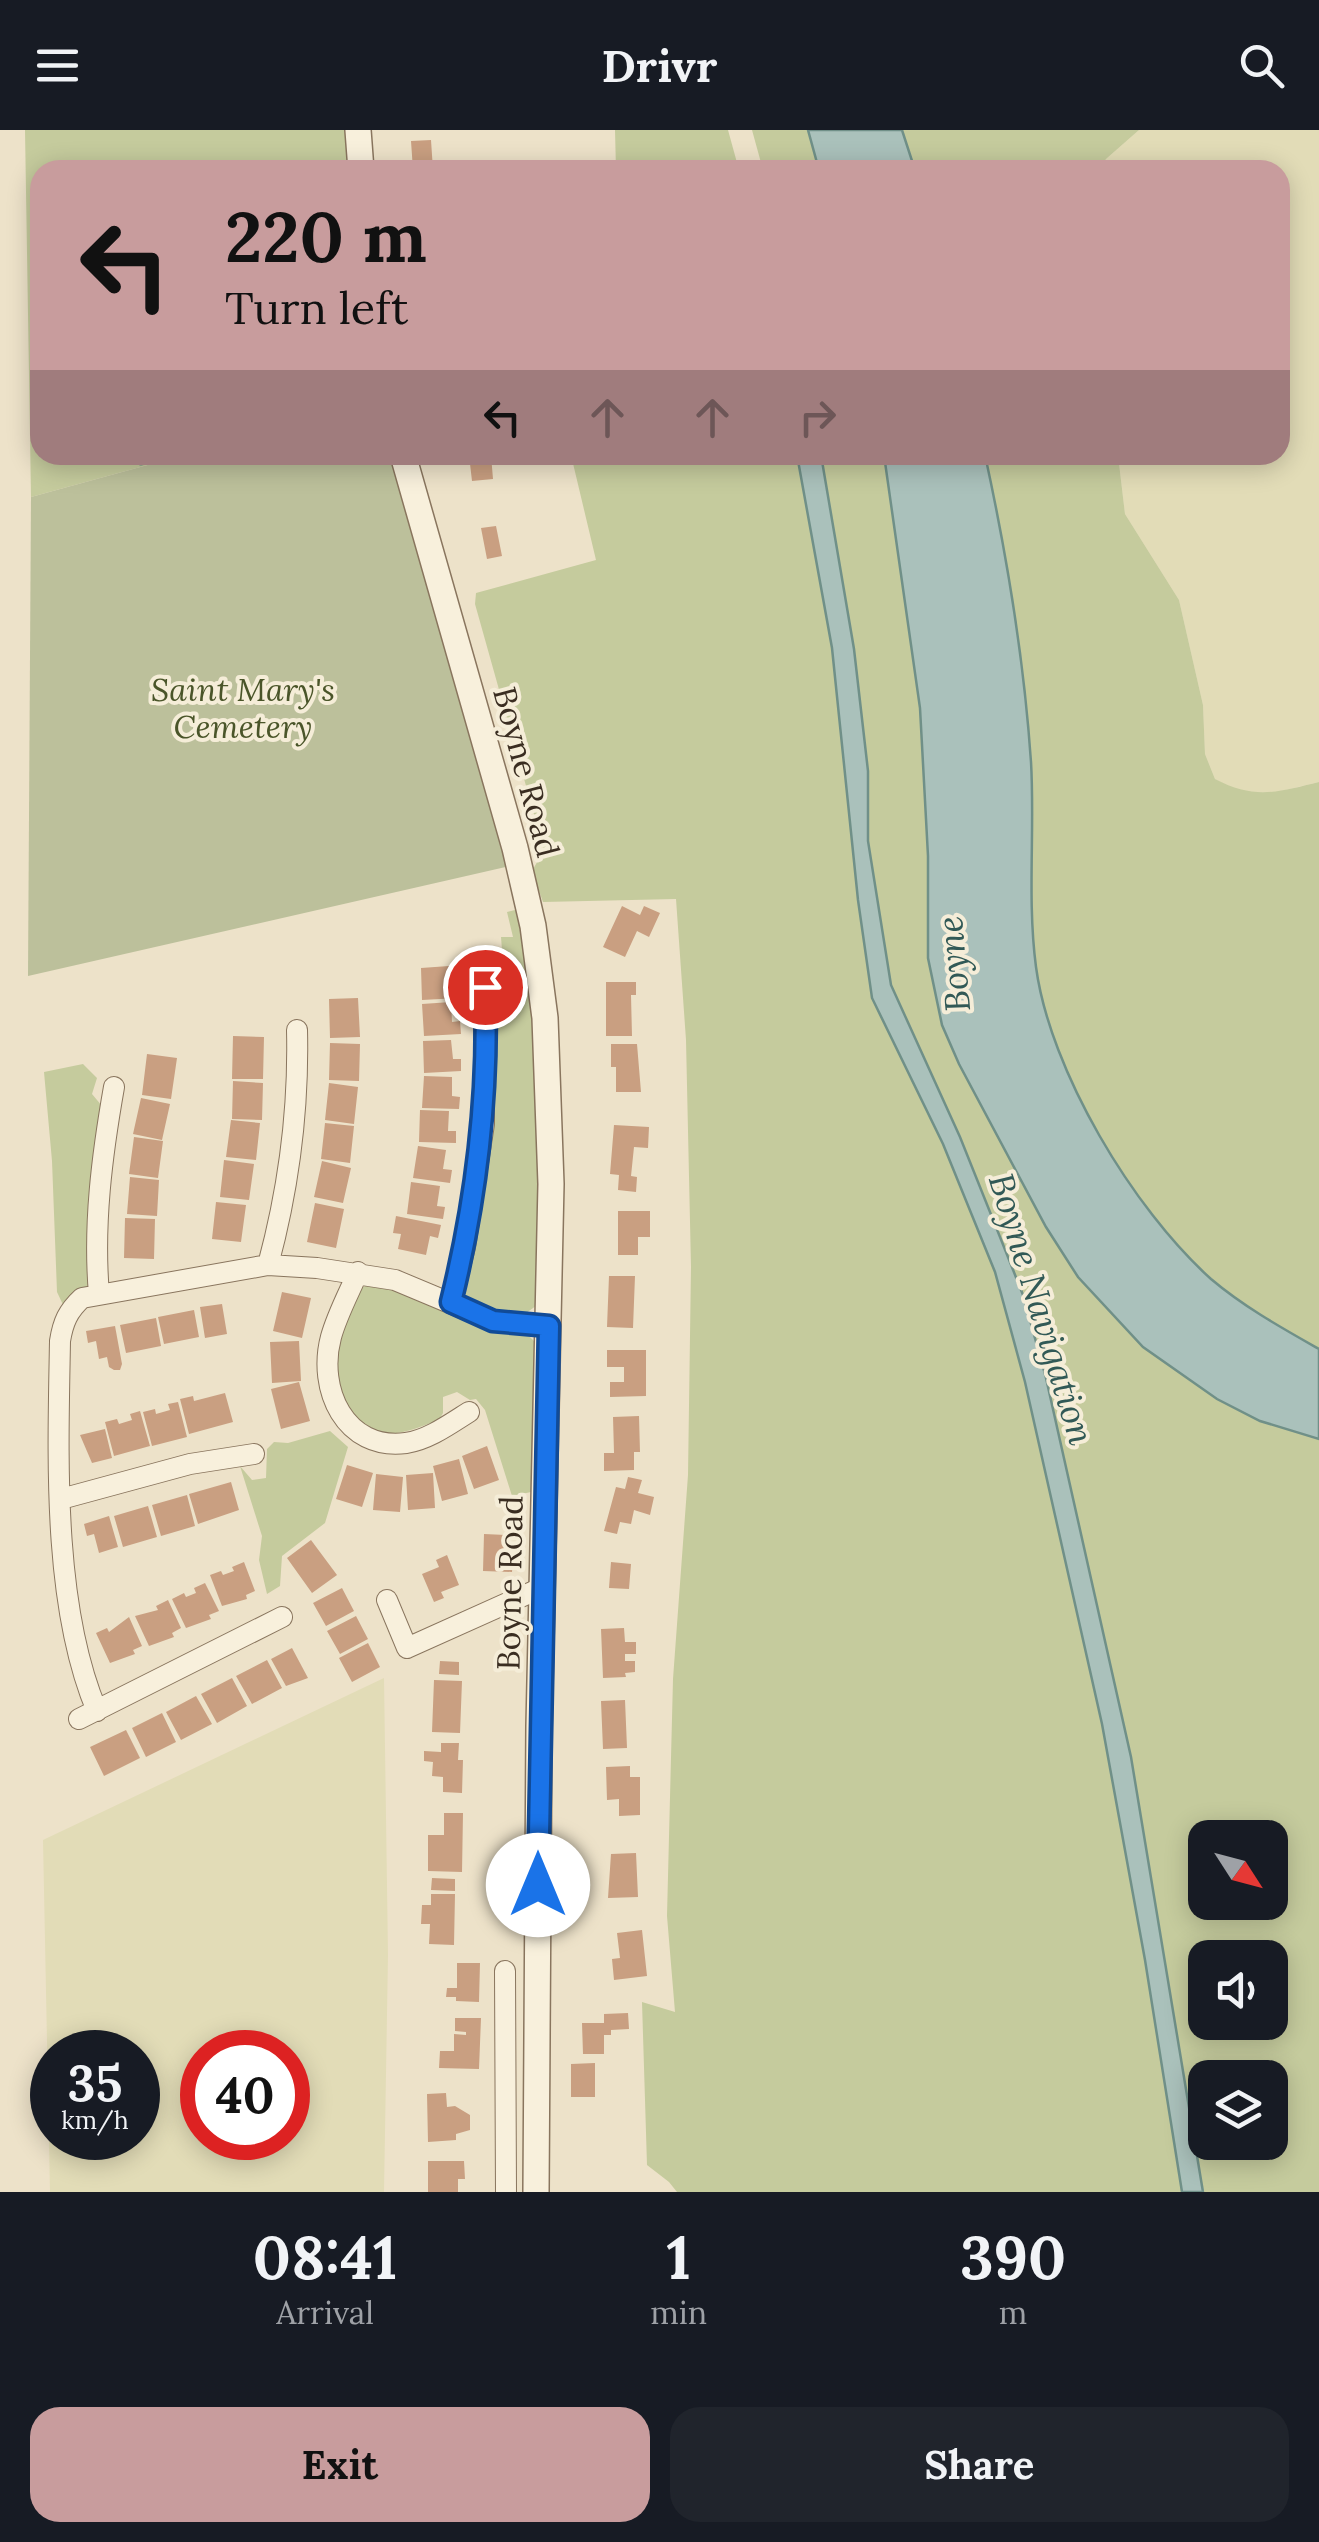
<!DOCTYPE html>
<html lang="en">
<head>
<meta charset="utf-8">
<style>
	:root { --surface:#171b24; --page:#20242c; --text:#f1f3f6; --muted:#9ea1a6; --accent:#c89c9d }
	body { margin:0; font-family:Lora,serif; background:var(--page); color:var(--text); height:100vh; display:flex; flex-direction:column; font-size:38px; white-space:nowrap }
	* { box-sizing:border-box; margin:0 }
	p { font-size:32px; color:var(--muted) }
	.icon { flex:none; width:55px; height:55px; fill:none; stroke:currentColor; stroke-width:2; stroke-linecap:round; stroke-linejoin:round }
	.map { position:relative; height:2062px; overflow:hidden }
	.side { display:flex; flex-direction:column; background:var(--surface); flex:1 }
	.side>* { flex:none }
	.hud { position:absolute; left:30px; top:30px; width:1260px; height:305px; border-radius:30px; box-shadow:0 5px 25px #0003; background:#c89c9d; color:#111; overflow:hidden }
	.needle { width:65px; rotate:126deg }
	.buttons { position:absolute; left:1188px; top:1690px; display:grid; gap:20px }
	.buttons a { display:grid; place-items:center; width:100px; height:100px; border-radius:20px; background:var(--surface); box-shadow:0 5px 25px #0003; font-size:50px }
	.speed { position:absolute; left:30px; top:1900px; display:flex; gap:20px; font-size:50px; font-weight:700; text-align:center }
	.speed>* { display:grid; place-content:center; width:130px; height:130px; border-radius:50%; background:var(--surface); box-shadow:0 5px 25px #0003; line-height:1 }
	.speed small { font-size:25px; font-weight:400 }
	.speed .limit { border:15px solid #d22; background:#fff; color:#111 }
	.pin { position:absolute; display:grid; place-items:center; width:85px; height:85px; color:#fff; margin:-42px; border:5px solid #fff; border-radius:50%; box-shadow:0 2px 10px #0007 }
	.me { position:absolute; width:110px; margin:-55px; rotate:0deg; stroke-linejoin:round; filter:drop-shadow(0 0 8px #0008) }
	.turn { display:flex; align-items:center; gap:35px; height:210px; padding:0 30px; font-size:45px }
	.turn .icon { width:130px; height:130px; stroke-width:2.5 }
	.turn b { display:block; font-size:70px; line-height:85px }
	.lanes { display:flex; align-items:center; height:95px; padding:0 30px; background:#0003; justify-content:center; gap:50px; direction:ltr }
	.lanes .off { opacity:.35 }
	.eta { display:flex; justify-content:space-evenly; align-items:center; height:170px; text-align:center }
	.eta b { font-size:60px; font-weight:700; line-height:70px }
	.cta { display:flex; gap:20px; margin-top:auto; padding:20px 30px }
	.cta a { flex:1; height:115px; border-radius:30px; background:var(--accent); color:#111; font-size:40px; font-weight:700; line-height:115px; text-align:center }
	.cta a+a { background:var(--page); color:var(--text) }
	header { display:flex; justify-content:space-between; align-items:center; height:130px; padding:0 30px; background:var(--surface); font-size:45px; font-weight:700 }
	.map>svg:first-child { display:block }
	.farmland { fill:#e2dcb7; fill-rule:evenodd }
	.green { fill:#c5cb9d; fill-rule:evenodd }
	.cemetery { fill:#bcc09b }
	.water { fill:#aac1bb; stroke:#709088; stroke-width:2.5 }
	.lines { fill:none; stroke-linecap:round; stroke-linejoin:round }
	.stream { stroke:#709088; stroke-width:5 }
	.building { fill:#c99f81 }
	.minor-casing { stroke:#89755e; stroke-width:22 }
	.tertiary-casing { stroke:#89755e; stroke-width:28 }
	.minor { stroke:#f8f0dc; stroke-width:20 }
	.tertiary { stroke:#f8f0dc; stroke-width:25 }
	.route-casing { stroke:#114b97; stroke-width:25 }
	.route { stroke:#1a73e8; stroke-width:18 }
	.labels { text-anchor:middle; stroke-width:8; stroke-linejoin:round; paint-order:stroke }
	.park-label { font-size:32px; font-style:italic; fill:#4a5529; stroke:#f5edd8 }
	.street-label { font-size:32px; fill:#3a2d21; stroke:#f5edd8 }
	.water-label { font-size:35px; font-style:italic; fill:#315956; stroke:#f5edd8 }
</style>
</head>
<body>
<header><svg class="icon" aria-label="menu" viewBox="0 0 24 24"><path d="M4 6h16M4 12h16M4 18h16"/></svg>Drivr<svg class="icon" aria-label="search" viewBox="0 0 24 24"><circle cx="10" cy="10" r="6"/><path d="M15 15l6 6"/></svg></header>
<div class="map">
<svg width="1319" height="2062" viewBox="0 0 1319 2062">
	<rect width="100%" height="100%" fill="#ede2c9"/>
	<path class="farmland" d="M 1139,0 L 1319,0 L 1319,652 L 1273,663 L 1237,661 L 1215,649 L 1205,624 L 1203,575 L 1179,470 L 1125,384 L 1118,325 L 1280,325 L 1280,40 L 1099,40 L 1106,29 Z
		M 384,1548 L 388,1825 L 384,2062 L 50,2062 L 43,1710 ZM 52,1922 L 138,1922 L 138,2008 L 52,2008 ZM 202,1922 L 288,1922 L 288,2008 L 202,2008 Z"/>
	<path class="green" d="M 25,0 L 345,0 L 349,40 L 40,40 L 40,325 L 184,325 L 31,367 Z
		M 615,0 L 728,0 L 739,40 L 616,40 Z
		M 752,0 L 808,0 L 819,40 L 763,40 Z
		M 902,0 L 1139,0 L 1106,29 L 1099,40 L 915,40 Z
		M 571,325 L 797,325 L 832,518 L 858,770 L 943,1014 L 995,1142 L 1025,1252 L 1102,1594 L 1145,1830 L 1182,2062 L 677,2062 L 669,2052 L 647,2035 L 642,1872 L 675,1882 L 667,1786 L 673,1549 L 688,1345 L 691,1137 L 686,910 L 676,769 L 543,772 L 532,741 L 544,720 L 475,474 L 476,463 L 596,430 Z
		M 821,325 L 884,325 L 920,578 L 928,726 L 928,828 L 942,895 L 959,934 L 1046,1097 L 1078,1147 L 1143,1217 L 1217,1269 L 1260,1291 L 1319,1309 L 1319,2062 L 1203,2062 L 1046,1248 L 1023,1165 L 1002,1112 L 960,1007 L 891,855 L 868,711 L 868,641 L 854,519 ZM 1205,1708 L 1270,1708 L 1270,1772 L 1205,1772 ZM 1205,1828 L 1270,1828 L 1270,1892 L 1205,1892 ZM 1205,1948 L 1270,1948 L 1270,2012 L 1205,2012 Z
		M 985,325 L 1118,325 L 1125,384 L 1179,470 L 1203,575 L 1205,624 L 1215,649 C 1255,670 1278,662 1319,652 L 1319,1219 C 1282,1198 1244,1177 1211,1149 C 1133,1079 1050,941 1036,837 C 1027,769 1035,700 1031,632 C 1024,529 1007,426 985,325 Z
		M 519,779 L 540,889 L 540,1173 L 522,1186 L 489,1183 L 467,1171 L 465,1164 L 493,839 L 503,832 L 501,807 L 513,807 L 507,782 Z
		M 83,934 L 97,948 L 92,964 L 102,976 L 93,1161 L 65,1179 L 57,1162 L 52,1031 L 44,942 Z
		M 371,1153 L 421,1167 L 493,1198 L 529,1206 L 539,1216 L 531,1362 L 512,1366 L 485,1280 L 476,1269 L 470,1270 L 457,1262 L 443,1267 L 443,1283 L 439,1290 C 422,1296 403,1305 385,1303 C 344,1301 332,1251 337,1217 C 339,1197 353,1176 361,1158 Z
		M 330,1301 L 348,1317 L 325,1393 L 282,1426 L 280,1456 L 267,1464 L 259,1430 L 262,1406 L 240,1336 L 252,1350 L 266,1348 L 267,1319 L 274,1312 L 288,1313 Z"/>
	<path class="cemetery" d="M 184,325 L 392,325 L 510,736 L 28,846 L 31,367 Z"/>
	<path class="water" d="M 808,0 L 902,0 L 915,40 L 819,40 Z
		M 797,325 L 821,325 L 854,519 L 868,641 L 868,711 L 891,855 L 960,1007 L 1002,1112 L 1023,1165 L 1046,1248 L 1131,1627 L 1203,2062 L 1182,2062 L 1145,1830 L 1102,1594 L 1025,1252 L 995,1142 L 943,1014 L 872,868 L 858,770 L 832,518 Z
		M 884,325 L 985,325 C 1007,426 1024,529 1031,632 C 1035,700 1027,769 1036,837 C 1050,941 1133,1079 1211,1149 C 1244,1177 1282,1198 1319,1219 L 1319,1309 L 1260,1291 L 1217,1269 L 1143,1217 L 1078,1147 L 1046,1097 L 959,934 L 942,895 L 928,828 L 928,726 L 920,578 Z"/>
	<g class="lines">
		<path class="stream" d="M 34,268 L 40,273
			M 127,325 L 130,330 L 141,333 L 173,325"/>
	</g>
	<path class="building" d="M 431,10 L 433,40 L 413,40 L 411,11 Z
		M 469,325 L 491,325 L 493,349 L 472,351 Z
		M 496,396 L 502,426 L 487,429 L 481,398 Z
		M 622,776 L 640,785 L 644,776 L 660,783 L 649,807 L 637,801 L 625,827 L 603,817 Z
		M 449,836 L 450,856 L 459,855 L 459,868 L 422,870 L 421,838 Z
		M 606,852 L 636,852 L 636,865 L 631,865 L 632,906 L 606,906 Z
		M 358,868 L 360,907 L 330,908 L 329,869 Z
		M 451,872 L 452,892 L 460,891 L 461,904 L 424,906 L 422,874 Z
		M 233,906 L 264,907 L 263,949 L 232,949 Z
		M 451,910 L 453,929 L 461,929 L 461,941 L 424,943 L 423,911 Z
		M 330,913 L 360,914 L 359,951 L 329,950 Z
		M 611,914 L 637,914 L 641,962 L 616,962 L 616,937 L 611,937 Z
		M 147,924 L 177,928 L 171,969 L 142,965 Z
		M 424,946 L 452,947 L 452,966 L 460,967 L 459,979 L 422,978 Z
		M 233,951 L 263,953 L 262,990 L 232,989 Z
		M 329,953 L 358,957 L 354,994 L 325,990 Z
		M 141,968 L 170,974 L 162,1010 L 133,1004 Z
		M 420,980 L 449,981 L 448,1001 L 456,1001 L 456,1013 L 419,1012 Z
		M 231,990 L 260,993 L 256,1030 L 226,1027 Z
		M 325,993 L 354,996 L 350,1033 L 321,1029 Z
		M 614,995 L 649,997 L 648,1018 L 634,1017 L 631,1046 L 637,1047 L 636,1062 L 618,1060 L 619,1045 L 610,1044 Z
		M 134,1007 L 163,1011 L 158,1048 L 129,1044 Z
		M 418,1016 L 446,1020 L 443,1039 L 452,1040 L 450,1053 L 413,1048 Z
		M 224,1030 L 254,1034 L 249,1070 L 220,1067 Z
		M 322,1031 L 351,1038 L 343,1073 L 314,1067 Z
		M 130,1047 L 159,1050 L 157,1086 L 127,1084 Z
		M 411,1052 L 440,1056 L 437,1076 L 445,1077 L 443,1089 L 407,1084 Z
		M 216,1072 L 246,1075 L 241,1112 L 212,1109 Z
		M 315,1073 L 344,1079 L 336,1118 L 307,1112 Z
		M 618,1081 L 650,1081 L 650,1107 L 638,1107 L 638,1125 L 618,1125 Z
		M 396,1086 L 441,1095 L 438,1108 L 430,1106 L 426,1125 L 398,1119 L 401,1104 L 393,1103 Z
		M 125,1088 L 155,1089 L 154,1129 L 124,1128 Z
		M 609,1146 L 635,1146 L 633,1198 L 607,1197 Z
		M 282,1162 L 311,1168 L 302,1208 L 273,1201 Z
		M 222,1174 L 227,1204 L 205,1208 L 200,1177 Z
		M 194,1180 L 199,1207 L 164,1214 L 158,1187 Z
		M 156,1188 L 161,1216 L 126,1223 L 120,1195 Z
		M 115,1196 L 122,1234 L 120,1240 L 114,1240 L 109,1237 L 107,1227 L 99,1229 L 96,1211 L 88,1213 L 86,1201 Z
		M 299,1211 L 301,1251 L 272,1253 L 270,1212 Z
		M 607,1220 L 646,1220 L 646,1266 L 610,1267 L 610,1252 L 624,1252 L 624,1237 L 607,1237 Z
		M 299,1252 L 310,1291 L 281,1299 L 271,1259 Z
		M 225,1263 L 233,1292 L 189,1304 L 180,1269 L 193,1266 L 194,1271 Z
		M 178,1272 L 187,1307 L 152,1316 L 143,1282 L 155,1279 L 156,1284 L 170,1280 L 168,1274 Z
		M 140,1281 L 150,1316 L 114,1326 L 105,1292 L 117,1289 L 119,1294 L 132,1290 L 130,1284 Z
		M 639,1286 L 640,1322 L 634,1322 L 634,1340 L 604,1341 L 604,1323 L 614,1323 L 613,1287 Z
		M 105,1299 L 112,1328 L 92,1333 L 80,1305 Z
		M 487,1316 L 499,1350 L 474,1359 L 462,1326 Z
		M 459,1329 L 468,1364 L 442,1371 L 433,1336 Z
		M 347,1335 L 373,1343 L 362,1377 L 336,1369 Z
		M 433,1343 L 435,1378 L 408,1380 L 406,1345 Z
		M 376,1344 L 403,1347 L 400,1382 L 373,1380 Z
		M 628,1347 L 642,1350 L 638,1363 L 654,1367 L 650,1385 L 634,1380 L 631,1394 L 620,1392 L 617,1404 L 604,1401 L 616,1357 L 625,1359 Z
		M 231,1352 L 239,1380 L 198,1394 L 189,1364 Z
		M 187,1365 L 195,1396 L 161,1406 L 152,1375 Z
		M 148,1376 L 157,1407 L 123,1417 L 114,1386 Z
		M 109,1386 L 118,1417 L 99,1423 L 94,1404 L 87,1406 L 84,1394 Z
		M 484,1404 L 506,1405 L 506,1429 L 513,1429 L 512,1442 L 483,1441 Z
		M 311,1410 L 337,1445 L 312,1463 L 287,1428 Z
		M 447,1425 L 459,1455 L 441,1462 L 444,1468 L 434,1472 L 422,1444 L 439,1437 L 436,1430 Z
		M 244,1432 L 255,1461 L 246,1465 L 247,1469 L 222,1476 L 210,1445 L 221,1441 L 223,1445 L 234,1441 L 232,1437 Z
		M 611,1432 L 631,1434 L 629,1459 L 609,1458 Z
		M 205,1453 L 219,1481 L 209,1485 L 211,1489 L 186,1498 L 172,1469 L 184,1463 L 186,1467 L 196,1463 L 194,1458 Z
		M 342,1458 L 354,1481 L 326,1496 L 313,1473 Z
		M 168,1470 L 181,1498 L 172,1503 L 174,1507 L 149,1516 L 135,1486 L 158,1480 L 156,1476 Z
		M 356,1486 L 368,1509 L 340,1524 L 327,1501 Z
		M 129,1487 L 142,1516 L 133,1520 L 135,1524 L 110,1533 L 96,1503 L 107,1498 L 109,1502 Z
		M 624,1498 L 625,1512 L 636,1512 L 636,1524 L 625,1524 L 625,1531 L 635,1531 L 635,1542 L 625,1543 L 626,1547 L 603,1548 L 601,1499 Z
		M 368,1513 L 380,1537 L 352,1552 L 339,1528 Z
		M 292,1518 L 308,1548 L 286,1556 L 271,1529 Z
		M 267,1530 L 282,1558 L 252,1574 L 236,1546 Z
		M 440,1531 L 459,1532 L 459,1545 L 439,1544 Z
		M 232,1548 L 247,1576 L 217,1593 L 201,1564 Z
		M 434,1550 L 462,1551 L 460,1603 L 432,1602 Z
		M 196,1566 L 212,1594 L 181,1610 L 166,1582 Z
		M 625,1570 L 627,1618 L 603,1619 L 601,1571 Z
		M 162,1583 L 176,1612 L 146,1627 L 132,1598 Z
		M 126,1600 L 140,1628 L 104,1646 L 90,1617 Z
		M 441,1613 L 459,1613 L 458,1630 L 463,1630 L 462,1663 L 443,1662 L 443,1647 L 432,1646 L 433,1632 L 424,1631 L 424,1621 L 441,1622 Z
		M 630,1636 L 630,1647 L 640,1647 L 640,1685 L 619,1686 L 619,1669 L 607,1670 L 606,1637 Z
		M 444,1683 L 463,1683 L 462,1742 L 428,1741 L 428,1705 L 444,1705 Z
		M 636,1723 L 638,1767 L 608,1768 L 611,1724 Z
		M 432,1748 L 455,1749 L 455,1761 L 431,1760 Z
		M 431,1764 L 455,1764 L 454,1815 L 429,1814 L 430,1794 L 421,1794 L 422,1775 L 431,1775 Z
		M 642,1800 L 647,1846 L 614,1850 L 612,1829 L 620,1828 L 617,1803 Z
		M 457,1833 L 480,1833 L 479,1872 L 456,1871 L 456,1867 L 446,1867 L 447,1858 L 457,1858 Z
		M 628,1883 L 629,1899 L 611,1900 L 611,1905 L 604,1905 L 604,1924 L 583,1924 L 582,1893 L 604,1893 L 604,1884 Z
		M 455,1888 L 481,1888 L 479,1939 L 439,1938 L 440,1921 L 454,1921 L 454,1904 L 466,1905 L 466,1902 L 455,1901 Z
		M 595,1933 L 595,1967 L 571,1967 L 571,1934 Z
		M 446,1963 L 447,1977 L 455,1976 L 470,1985 L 470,2000 L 456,2004 L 456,2010 L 428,2012 L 427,1964 Z
		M 428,2031 L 464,2031 L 465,2049 L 458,2049 L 458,2062 L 428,2062 Z"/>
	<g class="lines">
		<defs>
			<path id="minor" d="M 268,1135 C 289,1057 299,982 297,900
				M 358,1142 C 349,1163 337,1185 331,1207 C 317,1259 345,1321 406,1313 C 428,1310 450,1294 469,1282
				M 99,1164 C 93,1095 102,1025 114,957
				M 451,1173 L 465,1117 L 484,994 L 484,828
				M 61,1369 L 190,1334 L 254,1324
				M 387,1470 L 407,1518 L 543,1457
				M 97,1581 C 52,1475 58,1325 60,1211 C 63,1192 68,1181 82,1168 L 268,1135 L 317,1138 L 395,1150 L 493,1191 L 549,1196
				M 79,1589 L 282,1487
				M 505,1841 L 506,2062"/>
			<path id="tertiary" d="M 358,0 L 361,40
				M 403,325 L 515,718 L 533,796 L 545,888 L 551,1054 L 539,1596 L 536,2062"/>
		</defs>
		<use href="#minor" class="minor-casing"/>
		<use href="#tertiary" class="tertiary-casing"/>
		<use href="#minor" class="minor"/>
		<use href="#tertiary" class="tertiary"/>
	</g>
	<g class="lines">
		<defs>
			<path id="route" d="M 485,857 C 489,965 477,1067 451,1172 L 493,1191 L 549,1196 L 538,1755"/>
		</defs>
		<use href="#route" class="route-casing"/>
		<use href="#route" class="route"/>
	</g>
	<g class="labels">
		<g class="park-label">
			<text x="243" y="571">Saint Mary's<tspan x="243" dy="37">Cemetery</tspan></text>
		</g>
		<g class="street-label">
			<text transform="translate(526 642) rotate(75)" y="11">Boyne Road</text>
			<text transform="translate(510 1453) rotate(-89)" y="11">Boyne Road</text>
		</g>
		<g class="water-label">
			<text transform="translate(954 834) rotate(-95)" y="12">Boyne</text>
			<text transform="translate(1041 1179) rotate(73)" y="12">Boyne Navigation</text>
		</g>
	</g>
</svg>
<div class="buttons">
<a><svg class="needle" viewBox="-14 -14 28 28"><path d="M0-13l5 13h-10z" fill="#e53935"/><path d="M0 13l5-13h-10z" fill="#9ea1a6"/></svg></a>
<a><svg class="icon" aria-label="sound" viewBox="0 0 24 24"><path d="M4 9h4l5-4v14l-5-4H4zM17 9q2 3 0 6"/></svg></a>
<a><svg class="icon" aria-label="layers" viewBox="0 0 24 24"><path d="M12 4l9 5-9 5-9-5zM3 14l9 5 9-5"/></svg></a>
</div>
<div class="speed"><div>35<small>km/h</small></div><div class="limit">40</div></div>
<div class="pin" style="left:485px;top:857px;background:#d93025"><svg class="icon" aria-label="arrive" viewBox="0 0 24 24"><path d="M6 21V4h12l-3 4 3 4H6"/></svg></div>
<svg class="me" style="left:538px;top:1755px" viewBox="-20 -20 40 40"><circle r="19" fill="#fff"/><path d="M0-13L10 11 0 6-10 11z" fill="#1a73e8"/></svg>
<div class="hud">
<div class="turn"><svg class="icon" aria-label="left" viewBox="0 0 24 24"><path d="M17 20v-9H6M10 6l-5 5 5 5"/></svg><div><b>220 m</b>Turn left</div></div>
<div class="lanes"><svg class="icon" aria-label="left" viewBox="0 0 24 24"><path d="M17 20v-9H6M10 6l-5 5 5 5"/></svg><svg class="icon off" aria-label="ahead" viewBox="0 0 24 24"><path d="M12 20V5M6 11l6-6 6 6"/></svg><svg class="icon off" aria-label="ahead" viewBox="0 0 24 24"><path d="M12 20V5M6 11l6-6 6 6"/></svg><svg class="icon off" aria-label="right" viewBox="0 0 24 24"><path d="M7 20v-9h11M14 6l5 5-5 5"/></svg></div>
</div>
</div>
<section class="side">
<div class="eta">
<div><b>08:41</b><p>Arrival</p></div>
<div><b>1</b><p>min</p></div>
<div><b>390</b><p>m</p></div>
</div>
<div class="cta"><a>Exit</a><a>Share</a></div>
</section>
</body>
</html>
